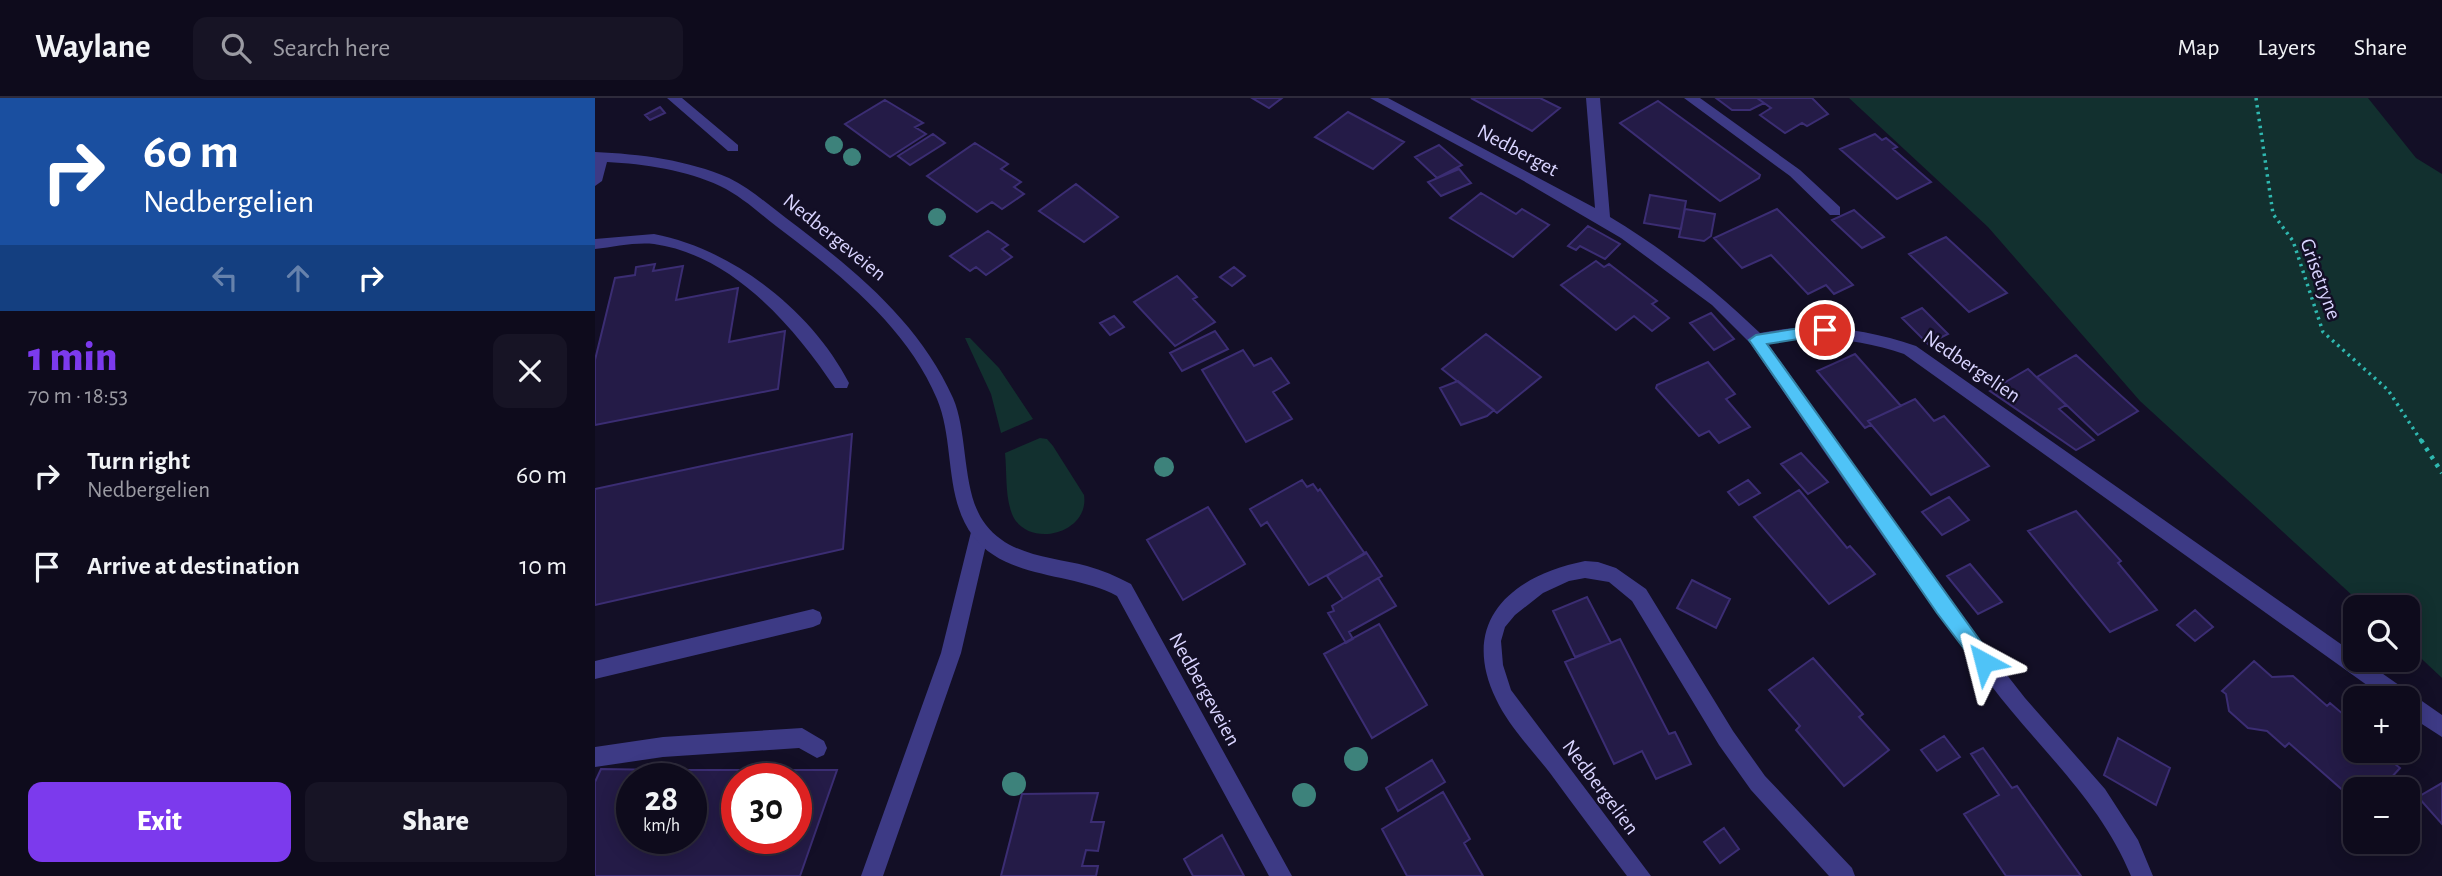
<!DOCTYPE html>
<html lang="en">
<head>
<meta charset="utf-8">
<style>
	:root { --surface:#0e0b1c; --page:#171425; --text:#f1f3f6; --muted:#9b9ba3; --line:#2e2b3b; --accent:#7c3aed }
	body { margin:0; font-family:"Alegreya Sans",sans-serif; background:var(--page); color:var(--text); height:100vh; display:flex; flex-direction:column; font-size:26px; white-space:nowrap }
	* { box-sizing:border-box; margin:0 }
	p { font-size:23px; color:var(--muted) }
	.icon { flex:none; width:38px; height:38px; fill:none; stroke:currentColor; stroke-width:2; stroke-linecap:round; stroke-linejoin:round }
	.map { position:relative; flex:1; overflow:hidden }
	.panel { display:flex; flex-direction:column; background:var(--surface); width:595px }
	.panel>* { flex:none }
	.guide { background:#1a4fa0; color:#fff; overflow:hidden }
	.fabs { position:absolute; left:1748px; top:497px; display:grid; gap:14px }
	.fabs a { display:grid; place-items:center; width:77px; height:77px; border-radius:14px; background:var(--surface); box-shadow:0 4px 18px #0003,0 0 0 2px var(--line); font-size:35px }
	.speed { position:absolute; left:21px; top:665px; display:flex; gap:14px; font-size:35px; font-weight:700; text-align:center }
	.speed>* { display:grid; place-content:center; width:91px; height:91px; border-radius:50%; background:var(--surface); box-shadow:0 4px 18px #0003,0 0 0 2px var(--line); line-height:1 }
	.speed small { font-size:18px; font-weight:400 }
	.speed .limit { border:10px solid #d22; background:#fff; color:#111 }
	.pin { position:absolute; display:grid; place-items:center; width:60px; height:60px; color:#fff; margin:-30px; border:4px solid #fff; border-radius:50%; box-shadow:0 2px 7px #0007 }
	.me { position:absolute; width:77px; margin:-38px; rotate:322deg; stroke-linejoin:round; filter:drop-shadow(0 0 5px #0008) }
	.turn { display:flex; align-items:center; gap:24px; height:147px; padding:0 28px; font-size:32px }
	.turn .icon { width:91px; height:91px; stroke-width:2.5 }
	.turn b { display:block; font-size:49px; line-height:60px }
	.lanes { display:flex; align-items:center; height:66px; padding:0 28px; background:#0003; justify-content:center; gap:35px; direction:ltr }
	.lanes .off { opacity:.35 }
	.round { display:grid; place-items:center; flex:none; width:74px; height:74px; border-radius:14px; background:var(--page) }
	.head { display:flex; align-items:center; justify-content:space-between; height:119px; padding:0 28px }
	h1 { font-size:42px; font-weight:800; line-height:52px; color:var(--accent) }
	.action { display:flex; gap:14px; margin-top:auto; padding:14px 28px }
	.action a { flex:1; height:80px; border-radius:14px; background:var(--accent); color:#fff; font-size:28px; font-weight:800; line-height:80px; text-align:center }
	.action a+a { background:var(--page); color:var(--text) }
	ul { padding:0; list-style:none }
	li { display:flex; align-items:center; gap:21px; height:91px; padding:0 28px }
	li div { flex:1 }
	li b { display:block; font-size:26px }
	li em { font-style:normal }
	header { display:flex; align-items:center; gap:42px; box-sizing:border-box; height:98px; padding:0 35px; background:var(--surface); border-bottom:2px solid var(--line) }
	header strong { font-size:33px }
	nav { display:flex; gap:38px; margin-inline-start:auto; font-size:24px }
	.search { width:490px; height:63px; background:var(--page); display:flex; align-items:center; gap:18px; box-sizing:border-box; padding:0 24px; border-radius:14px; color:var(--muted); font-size:26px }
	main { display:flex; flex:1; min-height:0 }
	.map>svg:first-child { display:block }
	.green { fill:#12302f }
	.building { fill:#241b47; stroke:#3b2d73; stroke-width:2; fill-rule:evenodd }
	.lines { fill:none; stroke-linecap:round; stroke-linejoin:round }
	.path-far1 { stroke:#2fb8b0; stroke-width:3.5; stroke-dasharray:2.5 4.5; stroke-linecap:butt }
	.path { stroke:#2fb8b0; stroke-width:4.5; stroke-dasharray:3.5 6; stroke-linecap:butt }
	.service { fill:#3d3a85; fill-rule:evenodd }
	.minor { fill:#3d3a85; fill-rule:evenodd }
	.tree { fill:#3d827b }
	.route { fill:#4fc3f7; stroke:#337fa1; stroke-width:2 }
	.labels { text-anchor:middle; stroke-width:5; stroke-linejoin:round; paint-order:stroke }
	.street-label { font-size:21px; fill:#d9d4ff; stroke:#130f26 }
</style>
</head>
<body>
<header>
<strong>Waylane</strong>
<div class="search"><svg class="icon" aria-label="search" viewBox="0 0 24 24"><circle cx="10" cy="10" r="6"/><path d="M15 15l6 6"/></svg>Search here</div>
<nav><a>Map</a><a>Layers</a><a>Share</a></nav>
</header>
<main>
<section class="panel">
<div class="guide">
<div class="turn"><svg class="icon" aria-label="right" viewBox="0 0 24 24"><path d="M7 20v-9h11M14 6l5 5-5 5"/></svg><div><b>60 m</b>Nedbergelien</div></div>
<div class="lanes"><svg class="icon off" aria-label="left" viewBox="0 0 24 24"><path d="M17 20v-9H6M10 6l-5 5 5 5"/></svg><svg class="icon off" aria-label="ahead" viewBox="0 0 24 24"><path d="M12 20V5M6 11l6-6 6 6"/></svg><svg class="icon" aria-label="right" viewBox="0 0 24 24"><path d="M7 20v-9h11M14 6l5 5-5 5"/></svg></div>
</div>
<div class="head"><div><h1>1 min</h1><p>70 m · 18:53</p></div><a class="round"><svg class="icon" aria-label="close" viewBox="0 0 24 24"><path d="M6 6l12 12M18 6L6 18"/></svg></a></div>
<ul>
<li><svg class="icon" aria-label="right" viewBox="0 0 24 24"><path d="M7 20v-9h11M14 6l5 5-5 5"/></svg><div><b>Turn right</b><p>Nedbergelien</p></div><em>60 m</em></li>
<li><svg class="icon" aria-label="arrive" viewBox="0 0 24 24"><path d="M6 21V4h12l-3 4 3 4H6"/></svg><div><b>Arrive at destination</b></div><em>10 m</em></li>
</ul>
<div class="action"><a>Exit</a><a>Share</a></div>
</section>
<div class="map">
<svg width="1847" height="778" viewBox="0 0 1847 778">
	<rect width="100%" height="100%" fill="#130f26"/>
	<path class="green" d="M 1254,0 L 1773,0 L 1821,60 L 1847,76 L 1847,580 L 1813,548 L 1813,509 L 1770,509 L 1545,303 L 1393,129 Z
		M 370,240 L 375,240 L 404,270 L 438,321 L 406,335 L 396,296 Z
		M 445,340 L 452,341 L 458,348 L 489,397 C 495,436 432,452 417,416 C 410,398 412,375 410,355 Z"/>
	<path class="building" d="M 657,0 L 687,0 L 674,10 Z
		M 876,0 L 945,0 L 965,10 L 937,33 Z
		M 1121,0 L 1162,0 L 1169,5 L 1155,12 L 1137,12 Z
		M 1162,0 L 1217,0 L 1233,16 L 1212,28 L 1207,25 L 1190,35 L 1165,17 L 1176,10 Z
		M 290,2 L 328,25 L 320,29 L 331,36 L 295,59 L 250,26 Z
		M 1063,3 L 1165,77 L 1164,80 L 1125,103 L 1025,25 Z
		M 65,9 L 70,15 L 55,22 L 50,17 Z
		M 753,14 L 809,44 L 778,71 L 720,39 Z
		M 338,36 L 350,45 L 315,67 L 303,58 Z
		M 1280,36 L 1287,42 L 1291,40 L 1302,49 L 1298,51 L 1336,84 L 1302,101 L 1245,51 Z
		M 380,45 L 413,66 L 406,71 L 426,84 L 419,89 L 429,96 L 407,111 L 397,104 L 382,114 L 332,78 Z
		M 844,47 L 867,67 L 842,80 L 820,59 Z
		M 864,71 L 876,85 L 846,98 L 833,84 Z
		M 481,86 L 523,119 L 489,144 L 444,113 Z
		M 886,95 L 921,116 L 927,111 L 954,127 L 918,159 L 855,120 Z
		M 1055,97 L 1091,103 L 1086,131 L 1049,125 Z
		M 1090,111 L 1120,116 L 1116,138 L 1109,143 L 1084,139 Z
		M 1182,111 L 1258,187 L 1239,196 L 1231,187 L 1213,196 L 1176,157 L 1147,170 L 1119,140 Z
		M 1259,112 L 1289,139 L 1267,150 L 1237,122 Z
		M 993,128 L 1025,146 L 1010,161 L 985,148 L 981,152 L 973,148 Z
		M 393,133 L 413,147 L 407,151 L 417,159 L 391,177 L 381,169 L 375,173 L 355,158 Z
		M 1351,139 L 1412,195 L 1374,214 L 1314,156 Z
		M 1001,163 L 1009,169 L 1014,166 L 1062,203 L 1057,206 L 1074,220 L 1057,233 L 1039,218 L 1021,232 L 966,187 Z
		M 60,166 L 58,173 L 88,168 L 81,202 L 143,190 L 134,244 L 190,233 L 183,291 L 0,327 L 0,262 L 20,180 L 40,177 L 41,169 Z
		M 639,169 L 650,178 L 637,188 L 625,179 Z
		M 582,178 L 602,199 L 598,201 L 620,224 L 580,248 L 539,204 Z
		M 1327,210 L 1353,236 L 1333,246 L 1307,220 Z
		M 1116,215 L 1139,241 L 1119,252 L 1095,225 Z
		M 519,218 L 529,229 L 515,237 L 505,225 Z
		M 620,233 L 633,251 L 587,273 L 575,255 Z
		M 891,236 L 946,279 L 902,315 L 847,271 Z
		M 648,252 L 659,268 L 676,260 L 694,285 L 678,294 L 697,321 L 651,344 L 607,272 Z
		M 1260,256 L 1306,308 L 1273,323 L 1276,327 L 1270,330 L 1222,273 Z
		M 1481,257 L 1543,313 L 1503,337 L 1442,279 Z
		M 1113,264 L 1140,296 L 1131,301 L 1155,329 L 1124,345 L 1114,333 L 1104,338 L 1061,290 L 1062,287 Z
		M 1433,271 L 1471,307 L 1464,311 L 1499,342 L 1481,352 L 1395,293 Z
		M 863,283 L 899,312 L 892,318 L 866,327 L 845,290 Z
		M 1320,301 L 1339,323 L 1349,318 L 1394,368 L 1336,397 L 1273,323 Z
		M 257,336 L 248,451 L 0,507 L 0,391 Z
		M 1206,355 L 1233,384 L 1213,396 L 1186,366 Z
		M 707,382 L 712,389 L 718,386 L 723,393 L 725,391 L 770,456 L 714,487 L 672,424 L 666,428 L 655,411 Z
		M 1153,382 L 1165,395 L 1144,407 L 1133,394 Z
		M 1204,392 L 1252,450 L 1255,448 L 1280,476 L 1234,506 L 1159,419 Z
		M 1354,399 L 1374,422 L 1347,437 L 1327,414 Z
		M 613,409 L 650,466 L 588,502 L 552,442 Z
		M 1481,413 L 1526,463 L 1523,465 L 1562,512 L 1515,534 L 1433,433 Z
		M 771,454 L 787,478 L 748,501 L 732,478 Z
		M 1375,466 L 1407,504 L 1383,516 L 1352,478 Z
		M 783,480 L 801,508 L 754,534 L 758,541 L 751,545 L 733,515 L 739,513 L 737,508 Z
		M 1097,482 L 1135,501 L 1121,530 L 1082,510 Z
		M 992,499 L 1016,545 L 980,559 L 958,513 Z
		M 1600,512 L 1618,529 L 1600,543 L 1582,527 Z
		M 784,526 L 832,607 L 777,640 L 729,556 Z
		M 1025,541 L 1074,636 L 1080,634 L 1096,666 L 1061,681 L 1047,653 L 1019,666 L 970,564 Z
		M 1218,560 L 1268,616 L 1264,619 L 1294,652 L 1249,688 L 1201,632 L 1205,628 L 1174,592 Z
		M 1659,563 L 1677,579 L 1698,578 L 1732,608 L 1735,605 L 1755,622 L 1752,625 L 1760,632 L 1760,653 L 1784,653 L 1805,670 L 1786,691 L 1760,691 L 1760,703 L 1694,645 L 1690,649 L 1672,633 L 1653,630 L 1634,613 L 1631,596 L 1627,593 Z
		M 1349,638 L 1365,659 L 1342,673 L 1326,652 Z
		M 1523,640 L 1575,670 L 1561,707 L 1509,677 Z
		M 1388,650 L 1417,690 L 1422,688 L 1486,778 L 1411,778 L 1369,716 L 1404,697 L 1376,656 Z
		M 837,662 L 850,684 L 803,713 L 791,690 Z
		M 6,671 L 71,672 L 242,672 L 205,778 L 0,778 L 0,684 ZM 37,681 L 96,681 L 96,740 L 37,740 ZM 142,681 L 201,681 L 201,740 L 142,740 Z
		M 1847,685 L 1847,726 L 1823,699 Z
		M 848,694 L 875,741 L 869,745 L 888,778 L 812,778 L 787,731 Z
		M 503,695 L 496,724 L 509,724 L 503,753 L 491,752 L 487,768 L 503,768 L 501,778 L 406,778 L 427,696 Z
		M 1129,730 L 1144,751 L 1125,765 L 1109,744 Z
		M 627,737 L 649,778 L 598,778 L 589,761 Z"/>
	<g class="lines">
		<path class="path-far1" d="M 1661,0 L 1678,116 L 1698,143 L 1728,234 L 1793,292 L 1827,344"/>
		<path class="path" d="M 1826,342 L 1847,375"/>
		<path class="service" d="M 72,0 L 87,0 L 143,47 L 143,53 L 133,53 Z
			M 59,136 C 138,151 217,213 254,285 L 252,290 L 240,290 C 199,228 137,157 59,146 C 40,144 19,149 0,151 L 0,141 Z
			M 385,426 L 391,428 L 394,434 L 366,555 L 288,778 L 266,778 L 346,555 L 376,434 L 379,428 Z
			M 218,511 L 225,514 L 227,520 L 225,526 L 218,529 L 0,581 L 0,563 Z
			M 207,630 L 229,643 L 232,650 L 229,657 L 222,660 L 204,650 L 68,659 L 0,669 L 0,649 L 68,639 Z"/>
		<path class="minor" d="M 775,0 L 793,0 L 1000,110 L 991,0 L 1005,0 L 1015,119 C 1070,152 1119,191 1165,235 C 1219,224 1268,230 1321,248 L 1760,556 L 1760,562 L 1768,562 L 1847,617 L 1847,639 L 1813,617 L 1813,600 L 1790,600 L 1309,256 C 1265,241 1219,236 1173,246 L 1379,535 L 1430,600 L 1510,691 L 1543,742 L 1558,778 L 1536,778 C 1505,702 1443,650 1395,586 C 1311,476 1234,361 1156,246 L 1117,207 L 1026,140 L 927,82 Z
			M 1089,0 L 1105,0 L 1205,72 L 1245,109 L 1245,117 L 1235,117 L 1195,78 Z
			M 0,54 C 45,56 93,62 134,80 C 155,90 172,106 191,120 C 257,170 323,222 358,300 C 374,337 366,396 391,427 C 415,458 457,459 492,468 C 507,472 521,478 536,486 L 697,778 L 674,778 L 522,498 C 478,474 411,482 378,438 C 349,400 360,344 342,301 C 311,227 243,175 181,128 C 163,114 146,98 125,88 C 91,72 50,66 12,64 L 7,83 L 0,88 Z
			M 990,463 L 1003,464 L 1021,470 L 1051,491 L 1138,633 L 1170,678 L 1257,770 L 1260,778 L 1234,778 L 1156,692 L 1124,647 L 1037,503 L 1014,484 L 990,480 L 974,483 L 948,495 L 920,517 L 910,529 L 906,543 L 908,567 L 916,592 L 1056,778 L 1032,778 C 1006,744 980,709 955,675 C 937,652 913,627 901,601 C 864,524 915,478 990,463 Z"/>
	</g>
	<g class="tree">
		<circle cx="239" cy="47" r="9"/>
		<circle cx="257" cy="59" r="9"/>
		<circle cx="342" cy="119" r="9"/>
		<circle cx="569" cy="369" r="10"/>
		<circle cx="761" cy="661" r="12"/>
		<circle cx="419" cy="686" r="12"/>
		<circle cx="709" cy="697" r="12"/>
	</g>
	<path class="route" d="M 1230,226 L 1235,228 L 1235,236 L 1172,246 L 1396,558 L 1398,564 L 1396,569 L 1383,569 L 1342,515 L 1154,242 L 1161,237 Z"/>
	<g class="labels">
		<g class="street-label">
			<text transform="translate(923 52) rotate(28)" y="7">Nedberget</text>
			<text transform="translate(240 139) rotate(39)" y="7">Nedbergeveien</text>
			<text transform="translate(1726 181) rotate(70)" y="7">Grisetryne</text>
			<text transform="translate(1377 268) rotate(34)" y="7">Nedbergelien</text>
			<text transform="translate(610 591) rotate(61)" y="7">Nedbergeveien</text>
			<text transform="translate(1006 689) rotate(53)" y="7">Nedbergelien</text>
		</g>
	</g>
</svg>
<div class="fabs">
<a><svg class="icon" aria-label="search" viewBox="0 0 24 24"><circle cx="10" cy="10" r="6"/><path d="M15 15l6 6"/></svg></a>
<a>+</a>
<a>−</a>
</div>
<div class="speed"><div>28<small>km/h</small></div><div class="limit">30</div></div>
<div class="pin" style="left:1230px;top:232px;background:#d93025"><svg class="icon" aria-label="arrive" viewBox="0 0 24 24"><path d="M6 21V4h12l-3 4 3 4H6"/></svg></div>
<svg class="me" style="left:1389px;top:564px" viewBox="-20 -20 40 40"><path d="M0-17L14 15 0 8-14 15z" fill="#4fc3f7" stroke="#fff" stroke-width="4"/></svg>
</div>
</main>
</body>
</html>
